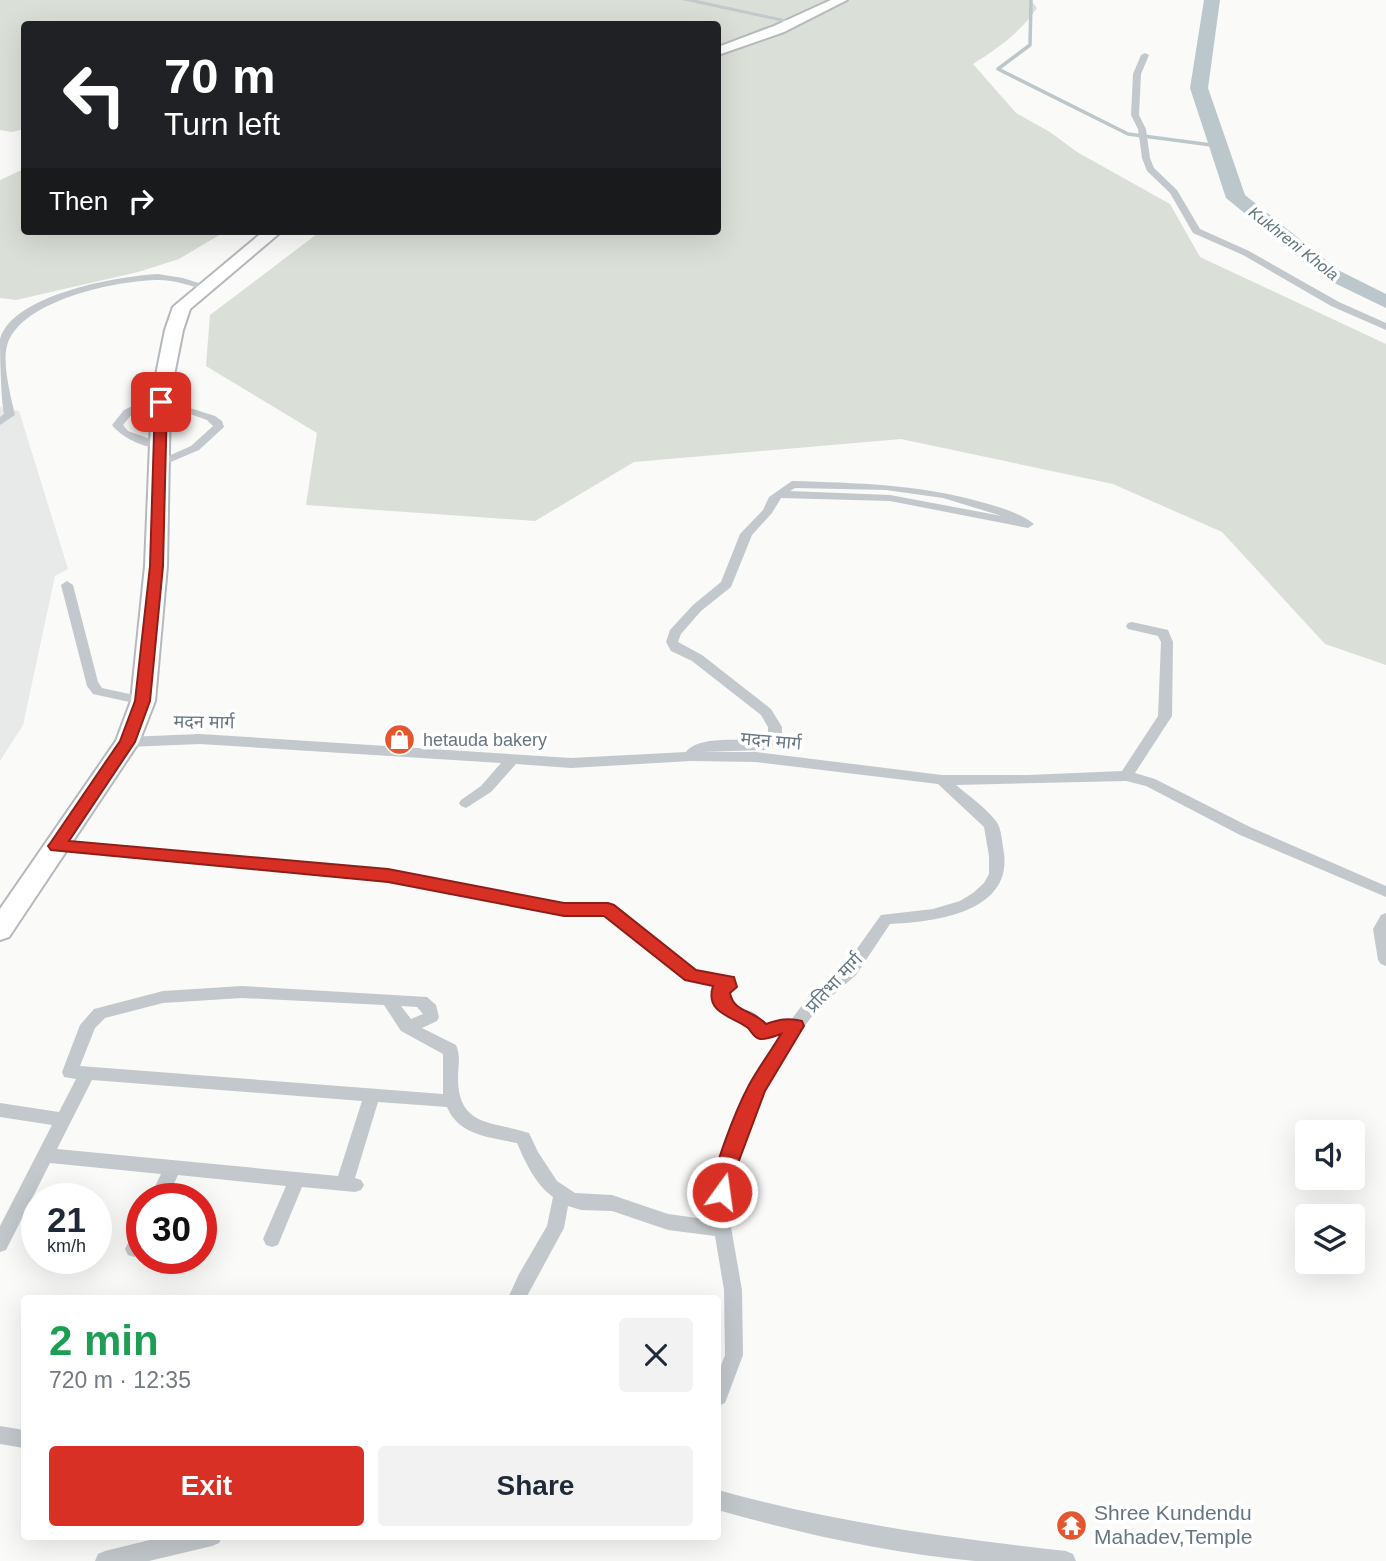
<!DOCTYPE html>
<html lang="en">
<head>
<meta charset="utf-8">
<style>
	:root { --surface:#fff; --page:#f2f2f3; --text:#1f2937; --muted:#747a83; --accent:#d93025 }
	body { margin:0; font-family:Helvetica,"Noto Sans Devanagari",sans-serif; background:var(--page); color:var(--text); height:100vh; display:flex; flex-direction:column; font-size:26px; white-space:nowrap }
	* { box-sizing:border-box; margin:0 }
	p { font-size:23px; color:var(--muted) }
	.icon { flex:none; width:38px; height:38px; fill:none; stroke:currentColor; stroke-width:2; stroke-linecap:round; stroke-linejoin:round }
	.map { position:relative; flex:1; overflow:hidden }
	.sheet { position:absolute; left:21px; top:1295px; width:700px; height:245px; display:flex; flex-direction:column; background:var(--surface); border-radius:7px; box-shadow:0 7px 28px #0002 }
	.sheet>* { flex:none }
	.top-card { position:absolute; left:21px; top:21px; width:700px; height:214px; border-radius:7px; box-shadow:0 7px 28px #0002; background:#202124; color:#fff; overflow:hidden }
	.tools { position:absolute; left:1295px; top:1120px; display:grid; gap:14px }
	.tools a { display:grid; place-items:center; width:70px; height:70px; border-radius:7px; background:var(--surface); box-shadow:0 7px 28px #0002; font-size:35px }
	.speed { position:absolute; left:21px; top:1183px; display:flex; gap:14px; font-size:35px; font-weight:700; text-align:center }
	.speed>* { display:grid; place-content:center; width:91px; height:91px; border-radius:50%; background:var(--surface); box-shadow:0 7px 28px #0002; line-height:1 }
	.speed small { font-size:18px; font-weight:400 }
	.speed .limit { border:10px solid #d22; background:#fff; color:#111 }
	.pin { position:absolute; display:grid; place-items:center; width:60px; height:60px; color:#fff; margin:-30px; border-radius:14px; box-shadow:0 4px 10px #0006 }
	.me { position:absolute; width:77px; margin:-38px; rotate:14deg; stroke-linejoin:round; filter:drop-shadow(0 0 5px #0008) }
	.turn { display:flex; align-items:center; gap:24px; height:147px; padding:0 28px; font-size:32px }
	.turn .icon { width:91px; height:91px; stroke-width:2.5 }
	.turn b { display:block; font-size:49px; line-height:60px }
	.then { display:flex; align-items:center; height:66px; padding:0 28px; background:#0003; gap:14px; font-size:26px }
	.round { display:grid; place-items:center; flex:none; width:74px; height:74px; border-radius:7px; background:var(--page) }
	.summary { display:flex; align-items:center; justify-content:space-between; height:119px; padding:0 28px }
	h1 { font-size:42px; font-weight:700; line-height:52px; color:#1e9e55 }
	.action { display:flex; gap:14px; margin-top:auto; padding:14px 28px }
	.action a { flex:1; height:80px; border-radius:7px; background:var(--accent); color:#fff; font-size:28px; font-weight:700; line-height:80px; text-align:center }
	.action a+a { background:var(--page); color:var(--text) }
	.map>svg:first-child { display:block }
	.built { fill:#e8e9e9 }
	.green { fill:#dadfd7 }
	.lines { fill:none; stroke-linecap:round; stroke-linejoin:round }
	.stream { stroke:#bbc7cb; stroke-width:3.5 }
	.river { fill:#bbc7cb; fill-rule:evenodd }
	.highway-casing { stroke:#b4b9bd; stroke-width:4 }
	.street { fill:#c3c8cc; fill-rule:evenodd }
	.highway { fill:#fff; fill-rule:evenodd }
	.route { fill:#d93025; stroke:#8d1f18; stroke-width:2 }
	.labels { text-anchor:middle; stroke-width:7; stroke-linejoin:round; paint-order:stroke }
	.far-water-label { font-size:16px; font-style:italic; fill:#60757c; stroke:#fff }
	.street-label { font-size:18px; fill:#657683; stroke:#fff }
	.poi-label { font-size:18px; fill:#657683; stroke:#fff; text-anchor:start }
	.near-poi-label { font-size:21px; fill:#657683; stroke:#fff; text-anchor:start }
</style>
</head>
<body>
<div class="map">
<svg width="1386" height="1561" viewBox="0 0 1386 1561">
	<rect width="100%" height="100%" fill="#fafaf8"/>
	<path class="built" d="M 0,407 L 19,411 L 68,569 L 55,576 L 23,725 L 0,761 Z"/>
	<path class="green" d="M 0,0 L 1031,0 L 1037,8 C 1020,33 998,48 973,64 L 1016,113 L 1050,132 L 1077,152 L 1170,204 L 1200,257 L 1386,344 L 1386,665 L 1325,644 L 1222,532 L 1113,484 L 901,439 L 634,462 L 535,521 L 306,505 L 317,433 L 206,366 L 210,315 L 321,231 L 718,231 L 718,24 L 24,24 L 24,129 L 12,132 L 0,130 Z
		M 24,169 L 24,231 L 226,231 L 179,259 L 138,272 L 16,300 L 0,298 L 0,180 Z"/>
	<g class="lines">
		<path class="stream" d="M 1031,0 L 1030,45 L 998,69 L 1128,134 L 1219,146"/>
		<path class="river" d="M 1204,0 L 1220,0 L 1208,88 L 1245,195 L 1338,270 L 1386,294 L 1386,308 L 1324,278 L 1226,198 L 1190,88 Z"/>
		<defs>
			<path id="highway" d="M 831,0 L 847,0 L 784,32 L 718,55 L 718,47 L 774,26 Z
				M 264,231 L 282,231 L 190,309 L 183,330 L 170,395 L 167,566 L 155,701 L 139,742 L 9,937 L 0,940 L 0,909 L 116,741 L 131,701 L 145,566 L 152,395 L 165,330 L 173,307 Z"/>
		</defs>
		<use href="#highway" class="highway-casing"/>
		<path class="street" d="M 682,0 L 697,0 L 797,22 L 793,24 Z
			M 1145,53 L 1149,55 L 1141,74 L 1139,115 L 1146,129 L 1150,158 L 1154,168 L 1177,190 L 1200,229 L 1249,251 L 1339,302 L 1386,323 L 1386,330 L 1331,306 L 1243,255 L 1193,233 L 1170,193 L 1147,171 L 1142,158 L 1138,129 L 1131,115 L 1133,74 L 1141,55 Z
			M 158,274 L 183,278 L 211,287 L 206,290 C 190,286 175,280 159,280 C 119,280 19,300 7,346 C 2,364 11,397 15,415 L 0,425 L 0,417 L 4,414 C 1,399 0,354 0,339 C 13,294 119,276 158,274 Z
			M 161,392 L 166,395 L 162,399 L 215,416 L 222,421 L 224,427 L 199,450 L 159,467 L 155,466 L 155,462 L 191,446 L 213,426 L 207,420 L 156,402 L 132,414 L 123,425 L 128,431 L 164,444 L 164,448 C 147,450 122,438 112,425 L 124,410 Z
			M 792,481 C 856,483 918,484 981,502 C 1000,507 1020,513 1034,524 L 1028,528 L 890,501 L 781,498 L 772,513 L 752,535 L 731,587 L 701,611 L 681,634 L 678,642 L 702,655 L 771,709 L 782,727 L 782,740 L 766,750 L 703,752 L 756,752 L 942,775 L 1028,775 L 1122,771 L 1158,716 L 1161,642 L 1158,636 L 1128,629 L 1126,626 L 1128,623 L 1132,622 L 1168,630 L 1173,642 L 1172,716 L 1135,773 L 1155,779 L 1250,827 L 1386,886 L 1386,897 L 1240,835 L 1146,786 L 1126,781 L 956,785 C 969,796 986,808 996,821 C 1002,829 1002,844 1004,853 C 1012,913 933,922 890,924 L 856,975 L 818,1008 L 791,1045 L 765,1090 L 733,1174 L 728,1210 L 742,1290 L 743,1355 L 725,1403 L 718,1406 L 718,1373 L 725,1355 L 724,1290 L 715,1236 L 668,1230 L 612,1211 L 581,1210 L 568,1206 L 564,1228 L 526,1298 L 508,1298 L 519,1274 L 547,1226 L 553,1197 C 536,1185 525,1162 517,1143 C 490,1137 459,1136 447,1107 L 378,1102 L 355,1178 L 361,1180 L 364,1185 L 361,1190 L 355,1192 L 302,1187 L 278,1245 L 272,1247 L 266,1245 L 263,1239 L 286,1186 L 178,1175 L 167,1199 L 149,1199 L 161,1174 L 50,1163 L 6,1250 L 0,1252 L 0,1226 L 52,1125 L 0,1117 L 0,1103 L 59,1112 L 76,1079 L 64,1077 L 62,1072 L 80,1025 L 94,1009 L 163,991 L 242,986 L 427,997 L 436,1005 L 439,1017 L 437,1021 L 422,1028 L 456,1045 C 461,1057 458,1066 458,1078 C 458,1128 494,1121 529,1133 L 538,1152 L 557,1181 L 575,1193 L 612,1195 L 668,1214 L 712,1220 C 704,1174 755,1071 781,1033 C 775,1035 766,1040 760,1039 C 753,1037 750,1027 744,1024 C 724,1014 718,1016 712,990 L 714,986 L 685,980 L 605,915 L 564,915 L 385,880 L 57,851 L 50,846 L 57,841 L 385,870 L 564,903 L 608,904 L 613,906 L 695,971 L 734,978 L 736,987 L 734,991 L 729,993 C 736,1016 745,1005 757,1015 C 760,1018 762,1022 765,1025 L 782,1020 L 791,1020 L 806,1000 L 844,967 L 881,915 L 933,909 L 960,901 L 973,893 L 984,883 L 989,874 L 989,856 L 984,827 L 938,784 L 756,762 L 691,761 L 571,768 L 516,764 L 491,792 L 466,808 L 461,806 L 459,803 L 461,800 L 481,786 L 501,763 L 200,744 L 127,747 L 120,742 L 127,737 L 200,734 L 571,758 L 686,752 C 698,735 743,741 764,740 L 768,738 L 768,727 L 761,715 L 692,661 L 671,651 L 666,642 L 670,630 L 693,605 L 721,582 L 740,534 L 763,510 L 769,497 ZM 795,488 L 886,490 L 943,498 L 1002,516 L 890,495 L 790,491 ZM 242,998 L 384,1005 L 401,1031 L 443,1054 L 443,1094 L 80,1066 L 95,1028 L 105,1018 L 163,1003 ZM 401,1006 L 417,1007 L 423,1014 L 411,1019 ZM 92,1080 L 362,1101 L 338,1176 L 57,1149 Z
			M 67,581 L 73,585 L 98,682 L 102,688 L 148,698 L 150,701 L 148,704 L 143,705 L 93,694 L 87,686 L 61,585 Z
			M 1386,913 L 1386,966 L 1381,964 L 1378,960 L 1373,929 L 1381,915 Z
			M 142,1225 L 142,1252 L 134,1257 L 128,1255 L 125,1249 L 136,1228 Z
			M 0,1426 L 24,1430 L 24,1448 L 0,1444 Z
			M 718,1490 C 832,1522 948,1538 1066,1551 L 1073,1554 L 1076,1561 C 1043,1561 1008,1561 975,1561 C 888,1553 802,1534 718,1510 Z
			M 166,1536 L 222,1536 L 219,1543 L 212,1546 L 149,1561 L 95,1561 L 98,1554 L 105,1551 Z"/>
		<use href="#highway" class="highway"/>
	</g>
	<path class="route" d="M 161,399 L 167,402 L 163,566 L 150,701 L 135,742 L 69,841 L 388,869 L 564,903 L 608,903 L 614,905 L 696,970 L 734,977 L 737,987 L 730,993 C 734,1013 752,1009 766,1024 C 778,1020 788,1017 802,1021 L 804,1026 L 765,1091 L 734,1174 L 729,1198 L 722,1200 L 714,1198 C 706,1180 739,1104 749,1085 C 759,1067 771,1051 781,1034 C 775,1036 766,1040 760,1039 C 754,1038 752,1032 748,1028 C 735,1017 704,1014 713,986 L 685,980 L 604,916 L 564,916 L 388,882 L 51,850 L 48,846 L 51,842 L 120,741 L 135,701 L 150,566 L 155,402 Z"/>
	<defs>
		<symbol id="shop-disc" viewBox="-11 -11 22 22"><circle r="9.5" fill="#e4572e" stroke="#fff"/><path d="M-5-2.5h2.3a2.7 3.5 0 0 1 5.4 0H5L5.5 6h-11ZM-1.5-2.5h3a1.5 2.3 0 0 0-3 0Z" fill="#fff"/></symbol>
		<symbol id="temple-disc" viewBox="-11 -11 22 22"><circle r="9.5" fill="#e4572e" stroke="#fff"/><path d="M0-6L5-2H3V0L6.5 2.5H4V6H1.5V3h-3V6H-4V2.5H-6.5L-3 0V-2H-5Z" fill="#fff"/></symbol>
	</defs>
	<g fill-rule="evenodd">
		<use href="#shop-disc" x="382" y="722" width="35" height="35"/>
		<use href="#temple-disc" x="1054" y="1508" width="35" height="35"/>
	</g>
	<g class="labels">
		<g class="far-water-label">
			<text transform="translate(1294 243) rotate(38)" y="6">Kukhreni Khola</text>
		</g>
		<g class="street-label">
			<text transform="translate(204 722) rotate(1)" y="6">मदन मार्ग</text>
			<text transform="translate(771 741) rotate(5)" y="6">मदन मार्ग</text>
			<text transform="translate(834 983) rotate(-47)" y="6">प्रतिभा मार्ग</text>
		</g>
		<g class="poi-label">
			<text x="423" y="746">hetauda bakery</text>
		</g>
		<g class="near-poi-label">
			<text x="1094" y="1520">Shree Kundendu<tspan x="1094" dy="24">Mahadev,Temple</tspan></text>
		</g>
	</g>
</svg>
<div class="tools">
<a><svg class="icon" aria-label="sound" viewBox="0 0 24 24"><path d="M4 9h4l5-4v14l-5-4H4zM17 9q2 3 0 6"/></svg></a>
<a><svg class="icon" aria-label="layers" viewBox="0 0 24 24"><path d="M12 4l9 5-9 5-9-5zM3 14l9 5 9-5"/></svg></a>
</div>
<div class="speed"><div>21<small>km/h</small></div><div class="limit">30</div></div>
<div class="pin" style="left:161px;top:402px;background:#d93025"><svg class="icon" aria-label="arrive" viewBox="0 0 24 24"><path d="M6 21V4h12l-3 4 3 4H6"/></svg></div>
<svg class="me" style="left:722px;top:1192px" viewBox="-20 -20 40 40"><circle r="17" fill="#d93025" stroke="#fff" stroke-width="3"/><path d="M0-11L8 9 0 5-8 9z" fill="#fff"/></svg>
<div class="top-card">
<div class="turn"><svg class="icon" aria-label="left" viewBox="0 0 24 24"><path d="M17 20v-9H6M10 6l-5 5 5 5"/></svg><div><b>70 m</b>Turn left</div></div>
<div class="then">Then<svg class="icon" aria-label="right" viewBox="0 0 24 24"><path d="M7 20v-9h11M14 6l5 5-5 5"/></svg></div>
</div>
<section class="sheet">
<div class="summary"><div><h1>2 min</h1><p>720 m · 12:35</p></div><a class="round"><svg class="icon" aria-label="close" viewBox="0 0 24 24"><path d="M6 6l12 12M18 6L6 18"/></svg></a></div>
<div class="action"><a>Exit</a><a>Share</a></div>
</section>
</div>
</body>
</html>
